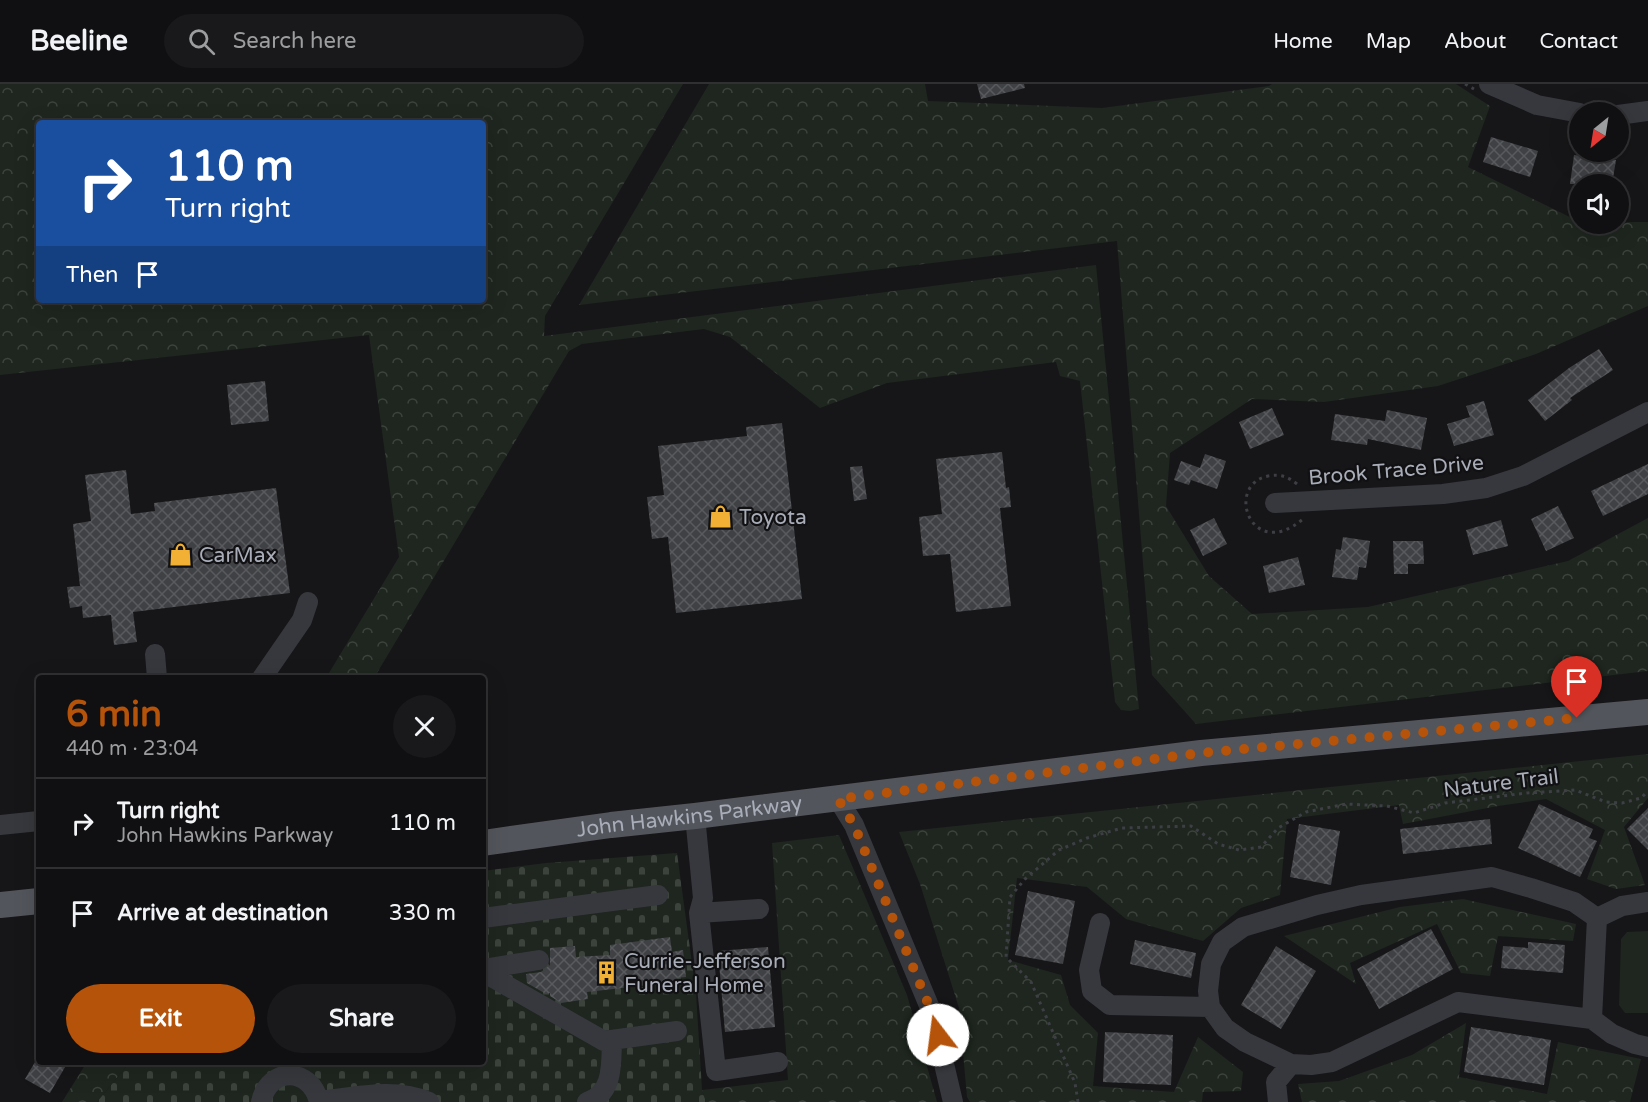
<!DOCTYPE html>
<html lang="en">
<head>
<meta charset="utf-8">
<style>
	:root { --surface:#101012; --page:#19191b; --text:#f1f3f6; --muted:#9c9d9f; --line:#303032; --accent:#b45309 }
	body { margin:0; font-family:"Varela Round",sans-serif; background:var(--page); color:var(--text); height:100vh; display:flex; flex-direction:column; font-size:22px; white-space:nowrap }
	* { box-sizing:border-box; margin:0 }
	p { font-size:20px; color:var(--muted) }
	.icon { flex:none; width:33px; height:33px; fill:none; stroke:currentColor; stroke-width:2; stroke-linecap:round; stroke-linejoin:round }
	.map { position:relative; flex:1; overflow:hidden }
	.side { position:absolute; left:36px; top:591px; width:450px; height:390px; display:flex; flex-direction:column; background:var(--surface); border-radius:6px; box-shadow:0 6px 24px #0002,0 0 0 2px var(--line) }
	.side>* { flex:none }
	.top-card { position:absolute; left:36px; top:36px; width:450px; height:183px; border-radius:6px; box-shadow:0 6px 24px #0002,0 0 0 2px var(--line); background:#1a4fa0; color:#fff; overflow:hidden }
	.needle { width:39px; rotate:210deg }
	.buttons { position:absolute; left:1569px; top:18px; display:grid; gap:12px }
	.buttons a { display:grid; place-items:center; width:60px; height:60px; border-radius:50%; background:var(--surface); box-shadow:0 6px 24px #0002,0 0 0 2px var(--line); font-size:30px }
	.pin { position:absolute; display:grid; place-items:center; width:51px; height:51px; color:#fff; margin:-62px -26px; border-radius:50% 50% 50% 0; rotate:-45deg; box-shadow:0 0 6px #0007 }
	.pin .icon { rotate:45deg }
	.me { position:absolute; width:66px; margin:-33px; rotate:345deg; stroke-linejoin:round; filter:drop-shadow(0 0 4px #0008) }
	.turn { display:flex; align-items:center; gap:21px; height:126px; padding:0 30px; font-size:27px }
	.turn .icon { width:78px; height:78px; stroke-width:2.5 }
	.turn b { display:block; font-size:42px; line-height:51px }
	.then { display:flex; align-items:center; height:57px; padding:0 30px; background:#0003; gap:12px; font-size:22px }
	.round { display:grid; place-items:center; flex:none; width:63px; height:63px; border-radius:32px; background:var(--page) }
	.summary { display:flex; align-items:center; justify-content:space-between; height:102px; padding:0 30px }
	h1 { font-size:36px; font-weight:800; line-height:45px; color:var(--accent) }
	.primary-button { display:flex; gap:12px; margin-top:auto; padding:12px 30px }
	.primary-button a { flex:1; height:69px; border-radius:36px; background:var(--accent); color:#fff; font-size:24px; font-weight:800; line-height:69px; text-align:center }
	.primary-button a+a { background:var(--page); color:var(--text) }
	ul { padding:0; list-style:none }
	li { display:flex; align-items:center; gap:18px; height:90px; padding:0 30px; border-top:2px solid var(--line) }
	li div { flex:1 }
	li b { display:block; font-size:22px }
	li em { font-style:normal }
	header { display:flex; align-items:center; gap:36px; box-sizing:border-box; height:84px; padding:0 30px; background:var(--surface); border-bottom:2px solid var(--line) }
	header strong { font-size:28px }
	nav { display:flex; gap:33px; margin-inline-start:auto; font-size:21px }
	.search { width:420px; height:54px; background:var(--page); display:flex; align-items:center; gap:15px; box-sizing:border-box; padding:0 21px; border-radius:33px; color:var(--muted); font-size:22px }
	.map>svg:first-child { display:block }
	.grass { fill:#1e261f }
	.forest { fill:url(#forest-crowns); fill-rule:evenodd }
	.cemetery { fill:url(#cemetery-stones) }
	.building { fill:url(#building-cross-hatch) }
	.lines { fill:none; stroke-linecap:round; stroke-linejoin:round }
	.path { stroke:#3d3f44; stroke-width:3; stroke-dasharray:3 4.5; stroke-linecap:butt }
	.minor { stroke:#37383d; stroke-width:20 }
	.major { stroke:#53555c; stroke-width:26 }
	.route { stroke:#b45309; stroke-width:10; stroke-dasharray:0 18 }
	.labels { text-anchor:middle; stroke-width:4.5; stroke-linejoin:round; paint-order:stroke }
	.street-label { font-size:21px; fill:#a8adb8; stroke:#111113 }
	.poi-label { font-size:21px; fill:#a8adb8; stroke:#111113; text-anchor:start }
</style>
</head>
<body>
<header>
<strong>Beeline</strong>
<div class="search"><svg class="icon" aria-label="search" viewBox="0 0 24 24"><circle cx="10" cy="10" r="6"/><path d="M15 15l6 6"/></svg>Search here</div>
<nav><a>Home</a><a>Map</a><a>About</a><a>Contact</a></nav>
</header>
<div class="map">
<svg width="1648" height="1018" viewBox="0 0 1648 1018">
	<defs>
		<pattern id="forest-crowns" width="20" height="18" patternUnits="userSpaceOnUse" patternTransform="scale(1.5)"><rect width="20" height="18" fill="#1e261f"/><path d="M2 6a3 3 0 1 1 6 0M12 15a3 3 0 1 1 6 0" fill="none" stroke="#3c433d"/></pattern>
		<pattern id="cemetery-stones" width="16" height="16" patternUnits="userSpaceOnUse" patternTransform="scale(1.5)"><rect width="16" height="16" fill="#1e261f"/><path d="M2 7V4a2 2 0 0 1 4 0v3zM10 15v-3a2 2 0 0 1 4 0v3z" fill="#3c433d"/></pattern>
		<pattern id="building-cross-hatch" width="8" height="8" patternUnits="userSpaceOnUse" patternTransform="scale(1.5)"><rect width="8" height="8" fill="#404145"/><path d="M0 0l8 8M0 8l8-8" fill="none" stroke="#595a5e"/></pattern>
	</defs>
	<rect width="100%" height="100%" fill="#161618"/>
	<path class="grass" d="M 1648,847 L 1648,929 L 1625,929 L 1619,921 L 1621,855 L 1627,848 Z"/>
	<path class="forest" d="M 0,0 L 683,0 L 545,232 L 544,252 L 1096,181 L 1139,625 L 1130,627 L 1121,626 L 1115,618 L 1080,297 L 1060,292 L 1056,278 L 887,299 L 820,324 L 730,253 L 704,245 L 582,260 L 569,267 L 374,594 L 326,594 L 399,473 L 369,251 L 0,291 ZM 39,39 L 483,39 L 483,216 L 39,216 Z
		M 709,0 L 925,0 L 928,17 L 1102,24 L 1269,2 L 1272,0 L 1456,0 L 1490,22 L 1468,83 L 1594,145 L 1629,138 L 1648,138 L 1648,222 L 1536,270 L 1438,302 L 1324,318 L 1252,315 L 1170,369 L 1166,422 L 1209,492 L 1252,530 L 1368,523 L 1568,477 L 1648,434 L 1648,587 L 1196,640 L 1152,591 L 1117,157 L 579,221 Z
		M 1648,670 L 1648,714 L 1624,743 L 1645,801 L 1616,805 L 1587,795 L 1605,746 L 1546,715 L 1498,722 L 1403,740 L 1399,721 L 1287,735 L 1280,811 L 1241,824 L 1203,857 L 1126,835 L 1087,803 L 1017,794 L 1008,876 L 1061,891 L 1070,921 L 1098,949 L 1093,1002 L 1174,1008 L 1198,953 L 1243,988 L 1241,1007 L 1203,1008 L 1202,1018 L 970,1018 L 967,1013 L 959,924 L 920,800 L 899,748 Z
		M 839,751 L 907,911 L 937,1018 L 706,1018 L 702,1006 L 788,996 L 772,759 Z
		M 1463,815 L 1576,840 L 1573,857 L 1498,852 L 1490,892 L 1461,889 L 1437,840 L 1350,879 L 1356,900 L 1284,852 L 1400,823 Z
		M 1466,939 L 1459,993 L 1547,1010 L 1558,958 L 1641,975 L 1630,1018 L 1302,1018 L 1298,1000 L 1339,997 L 1412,971 Z
		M 87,978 L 130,978 L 97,1018 L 62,1018 Z"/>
	<path class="cemetery" d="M 677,769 L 696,909 L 702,1006 L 706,1018 L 97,1018 L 130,978 L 483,978 L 483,787 L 546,779 Z"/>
	<path class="building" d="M 977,0 L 1024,0 L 1025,4 L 981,15 Z
		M 1491,53 L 1538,67 L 1530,93 L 1483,78 Z
		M 1574,71 L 1616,76 L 1612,100 L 1570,100 Z
		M 1599,265 L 1613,286 L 1570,314 L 1572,316 L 1545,337 L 1528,316 L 1569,284 Z
		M 265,297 L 269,337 L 231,341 L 227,301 Z
		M 1484,317 L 1494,351 L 1454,362 L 1447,340 L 1470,333 L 1466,322 Z
		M 1272,324 L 1284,351 L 1250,365 L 1239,338 Z
		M 1387,326 L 1427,334 L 1421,366 L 1368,355 L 1367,361 L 1331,356 L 1335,330 L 1385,337 Z
		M 782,339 L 802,515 L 676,529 L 668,453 L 652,455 L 647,413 L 664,411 L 658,362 L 747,352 L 746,343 Z
		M 1002,368 L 1006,404 L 1009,403 L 1011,423 L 1000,424 L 1011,522 L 956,528 L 950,470 L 923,472 L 919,433 L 942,430 L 936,375 Z
		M 1205,370 L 1226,377 L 1217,405 L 1191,396 L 1189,401 L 1174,396 L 1181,377 L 1200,384 Z
		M 1648,380 L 1648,410 L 1603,432 L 1591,407 Z
		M 862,382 L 867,415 L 854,417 L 850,383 Z
		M 126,386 L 131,430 L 155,427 L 154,419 L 276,404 L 290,509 L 133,528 L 137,558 L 114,561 L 111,531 L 83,534 L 82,522 L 70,524 L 67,503 L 80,502 L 73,440 L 91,437 L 85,391 Z
		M 1558,422 L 1574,454 L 1546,467 L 1531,435 Z
		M 1214,434 L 1227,460 L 1203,472 L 1190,446 Z
		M 1501,436 L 1508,462 L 1473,471 L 1466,446 Z
		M 1343,453 L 1370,457 L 1366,484 L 1359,483 L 1357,496 L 1332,493 L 1336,465 L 1341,466 Z
		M 1393,457 L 1423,457 L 1424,480 L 1408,480 L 1408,490 L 1394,490 Z
		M 1298,473 L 1305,501 L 1269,509 L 1263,482 Z
		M 1539,720 L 1593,745 L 1589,754 L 1597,757 L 1580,793 L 1518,764 Z
		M 1648,724 L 1648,766 L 1627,745 Z
		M 1490,735 L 1492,760 L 1403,770 L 1400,745 Z
		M 1299,740 L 1340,747 L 1331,801 L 1290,793 Z
		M 1028,807 L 1075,817 L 1063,880 L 1015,871 Z
		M 1431,845 L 1453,885 L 1379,925 L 1357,885 Z
		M 670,853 L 672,868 L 683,866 L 686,893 L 675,894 L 675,898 L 587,908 L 588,915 L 561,919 L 550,912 L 550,909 L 546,910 L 527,899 L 526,890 L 541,888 L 550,881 L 550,864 L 575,862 L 576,873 L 610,871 L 610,861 Z
		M 1135,856 L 1196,869 L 1191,894 L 1130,880 Z
		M 1528,858 L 1565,861 L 1563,889 L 1501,884 L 1503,862 L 1528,864 Z
		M 1276,862 L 1316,887 L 1281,945 L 1241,921 Z
		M 768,863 L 775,943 L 725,948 L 718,867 Z
		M 1471,943 L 1551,956 L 1544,1001 L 1464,988 Z
		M 1105,948 L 1173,951 L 1171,1001 L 1103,998 Z
		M 35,978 L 68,978 L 50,1009 L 25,995 Z"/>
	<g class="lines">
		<path class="path" d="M 1465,0 L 1474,5
			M 1593,18 L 1608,19
			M 1297,400 C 1287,392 1280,390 1268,392 C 1224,401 1251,479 1303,435
			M 1078,1018 L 1075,999 L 1031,898 L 1006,873 L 1010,813 L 1025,795 L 1059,766 L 1087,754 L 1122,744 L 1191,742 L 1218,760 L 1239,766 L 1261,763 L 1278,744 L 1306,728 L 1346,720 L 1387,722 L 1414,729 L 1445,719 L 1527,709 L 1575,706 L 1606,718 L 1622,719 L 1641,714 L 1648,707"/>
		<path class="minor" d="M 1489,0 L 1537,21 L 1580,29
			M 1618,31 L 1648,27
			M 1275,419 L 1443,410 L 1486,404 L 1523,392 L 1648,328
			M 155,570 L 157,594
			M 262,594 L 302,536 L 308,518
			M 838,715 L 854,741 L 932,929 L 953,1018
			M 695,732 L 703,814 L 699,829 L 716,987 L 778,978
			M 0,741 L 39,737
			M 699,829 L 759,825
			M 483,834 L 658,811
			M 1597,834 L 1622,822 L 1648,818
			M 1100,839 L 1089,886 L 1092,907 L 1110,921 L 1210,923
			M 483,885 L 539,876
			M 483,888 L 604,957 L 677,947
			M 1592,935 L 1597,834 L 1574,818 L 1531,804 L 1492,793 L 1361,811 L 1317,821 L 1243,843 L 1222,858 L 1211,880 L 1208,907 L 1210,923 L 1225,944 L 1245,958 L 1291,980 L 1311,981 L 1332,978 L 1458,918 L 1592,935 L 1612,950 L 1635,960 L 1648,963
			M 319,1017 C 355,1013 395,1003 429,1018
			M 261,1018 C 269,982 311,983 319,1018
			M 587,1018 C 614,1009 611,980 612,956
			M 1278,1018 L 1276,998 L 1291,980"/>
		<g class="major">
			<path id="s1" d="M 483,759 L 611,741 L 695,732 L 1201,669 L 1648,628"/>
			<path d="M 0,821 L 39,817"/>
		</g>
	</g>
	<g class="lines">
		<path class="route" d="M 938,951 L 932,929 L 854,741 L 838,715 L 1201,669 L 1577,634"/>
	</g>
	<defs>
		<symbol id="shop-bare" viewBox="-9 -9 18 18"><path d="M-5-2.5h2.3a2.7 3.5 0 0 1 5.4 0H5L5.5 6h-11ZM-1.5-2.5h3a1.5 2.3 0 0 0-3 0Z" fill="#f2b134" stroke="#111113" stroke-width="2.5" paint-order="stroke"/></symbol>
		<symbol id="building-bare" viewBox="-9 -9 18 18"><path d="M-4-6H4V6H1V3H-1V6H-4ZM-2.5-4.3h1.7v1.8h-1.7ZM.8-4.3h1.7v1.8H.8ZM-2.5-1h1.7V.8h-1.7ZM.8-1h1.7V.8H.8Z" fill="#f2b134" stroke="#111113" stroke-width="2.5" paint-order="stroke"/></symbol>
	</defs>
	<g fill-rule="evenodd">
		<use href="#shop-bare" x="704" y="416" width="33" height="33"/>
		<use href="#shop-bare" x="164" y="454" width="33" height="33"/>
		<use href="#building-bare" x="590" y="872" width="33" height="33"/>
	</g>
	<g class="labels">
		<g class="street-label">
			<text transform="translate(1396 386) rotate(-5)" y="7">Brook Trace Drive</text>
			<text transform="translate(1501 699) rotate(-7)" y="7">Nature Trail</text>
			<text dy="7" stroke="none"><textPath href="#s1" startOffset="208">John Hawkins Parkway</textPath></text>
		</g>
		<g class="poi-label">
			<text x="739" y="440">Toyota</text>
			<text x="199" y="478">CarMax</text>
			<text x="624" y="884">Currie-Jefferson<tspan x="624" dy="24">Funeral Home</tspan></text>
		</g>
	</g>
</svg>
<div class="buttons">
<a><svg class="needle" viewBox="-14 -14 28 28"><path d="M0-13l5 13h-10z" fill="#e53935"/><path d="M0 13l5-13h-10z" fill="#9c9d9f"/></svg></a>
<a><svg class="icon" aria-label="sound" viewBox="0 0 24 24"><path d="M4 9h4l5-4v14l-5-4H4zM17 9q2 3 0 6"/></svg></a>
</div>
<div class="pin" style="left:1577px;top:634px;background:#d93025"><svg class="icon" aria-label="arrive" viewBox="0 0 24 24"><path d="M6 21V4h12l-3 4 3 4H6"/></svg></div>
<svg class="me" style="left:938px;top:951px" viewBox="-20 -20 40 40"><circle r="19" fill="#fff"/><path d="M0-13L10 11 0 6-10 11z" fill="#b45309"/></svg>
<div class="top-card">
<div class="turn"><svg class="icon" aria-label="right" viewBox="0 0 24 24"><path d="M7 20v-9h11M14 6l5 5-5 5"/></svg><div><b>110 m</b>Turn right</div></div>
<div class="then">Then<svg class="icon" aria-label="arrive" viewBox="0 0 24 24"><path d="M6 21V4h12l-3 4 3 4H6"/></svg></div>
</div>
<section class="side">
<div class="summary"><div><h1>6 min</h1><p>440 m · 23:04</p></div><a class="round"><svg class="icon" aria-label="close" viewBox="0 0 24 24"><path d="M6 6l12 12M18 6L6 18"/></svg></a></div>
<ul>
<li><svg class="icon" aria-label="right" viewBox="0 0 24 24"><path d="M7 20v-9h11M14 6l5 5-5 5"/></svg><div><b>Turn right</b><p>John Hawkins Parkway</p></div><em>110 m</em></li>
<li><svg class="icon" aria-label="arrive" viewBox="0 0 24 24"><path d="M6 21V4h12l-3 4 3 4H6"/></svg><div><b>Arrive at destination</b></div><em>330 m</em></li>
</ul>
<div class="primary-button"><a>Exit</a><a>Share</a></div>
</section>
</div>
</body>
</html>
